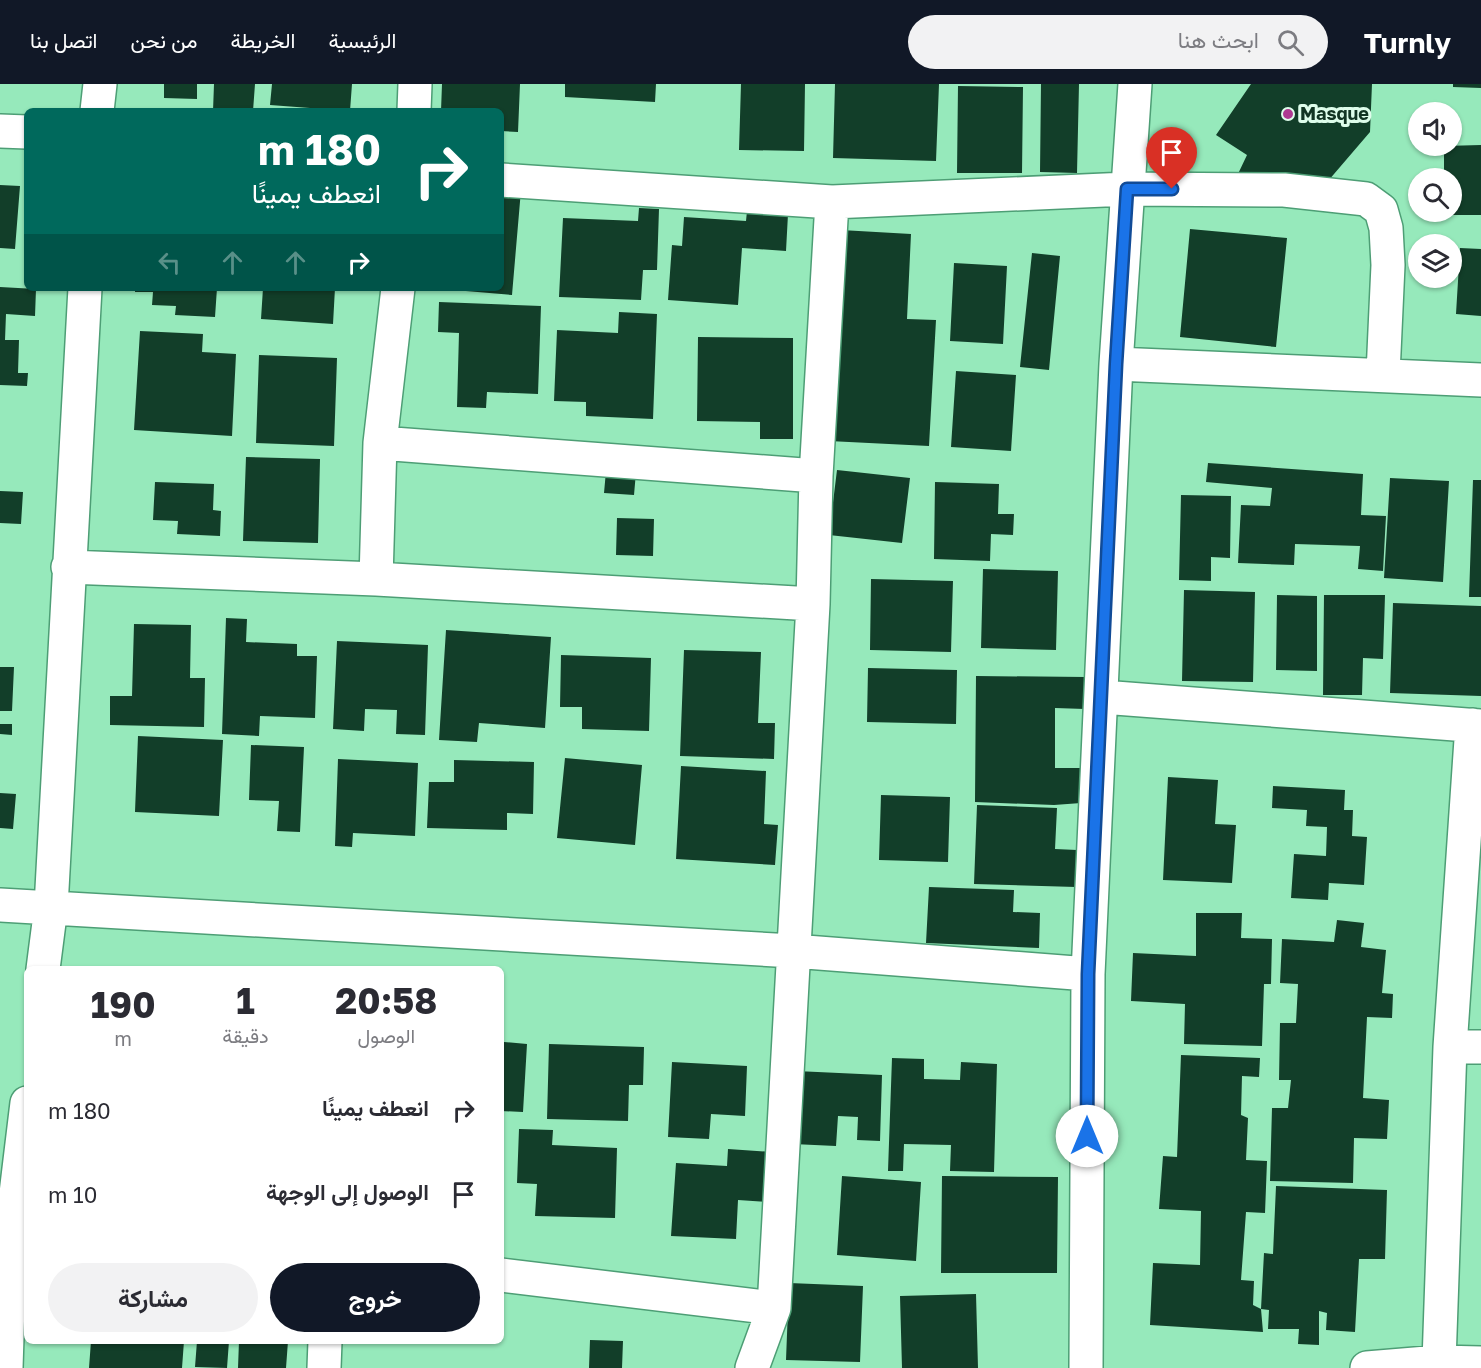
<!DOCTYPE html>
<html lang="ar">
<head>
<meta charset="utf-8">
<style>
	:root { --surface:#fff; --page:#f2f2f3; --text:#2b2b33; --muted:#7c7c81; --accent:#111827 }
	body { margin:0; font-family:"Golos Text",Vazirmatn,sans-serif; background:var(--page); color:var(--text); direction:rtl; height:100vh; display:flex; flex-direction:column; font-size:22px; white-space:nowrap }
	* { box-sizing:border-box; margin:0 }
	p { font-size:20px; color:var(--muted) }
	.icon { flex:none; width:33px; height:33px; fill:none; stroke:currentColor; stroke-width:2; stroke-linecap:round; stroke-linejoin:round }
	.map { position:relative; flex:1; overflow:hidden; direction:ltr }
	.sheet { position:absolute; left:24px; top:882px; width:480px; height:378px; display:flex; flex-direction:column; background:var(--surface); border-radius:9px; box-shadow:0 2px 4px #0004; direction:rtl }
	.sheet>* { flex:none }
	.hud { position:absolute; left:24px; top:24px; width:480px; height:183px; border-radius:9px; box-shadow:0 2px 4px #0004; direction:rtl; background:#00695c; color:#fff; overflow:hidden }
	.fabs { position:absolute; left:1408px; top:18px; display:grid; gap:12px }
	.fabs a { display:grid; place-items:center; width:54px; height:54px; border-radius:50%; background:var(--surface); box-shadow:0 2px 4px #0004; font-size:30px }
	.pin { position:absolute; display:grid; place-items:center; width:51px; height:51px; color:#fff; margin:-62px -26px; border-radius:50% 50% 50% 0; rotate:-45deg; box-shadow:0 0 6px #0007 }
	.pin .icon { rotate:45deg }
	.me { position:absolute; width:66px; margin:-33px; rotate:0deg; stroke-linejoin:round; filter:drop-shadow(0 0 4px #0008) }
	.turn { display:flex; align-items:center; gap:21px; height:126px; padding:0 24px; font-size:27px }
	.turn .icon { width:78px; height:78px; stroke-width:2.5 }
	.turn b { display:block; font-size:42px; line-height:51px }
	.lanes { display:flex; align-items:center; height:57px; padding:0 24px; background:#0003; justify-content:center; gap:30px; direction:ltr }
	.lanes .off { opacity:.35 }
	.eta { display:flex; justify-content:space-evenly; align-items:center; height:102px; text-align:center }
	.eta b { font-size:36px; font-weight:700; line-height:42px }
	.action { display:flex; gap:12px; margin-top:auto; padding:12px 24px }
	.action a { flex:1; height:69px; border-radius:36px; background:var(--accent); color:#fff; font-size:24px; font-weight:700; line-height:69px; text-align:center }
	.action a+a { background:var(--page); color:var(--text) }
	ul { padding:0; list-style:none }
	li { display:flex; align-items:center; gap:18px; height:84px; padding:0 24px }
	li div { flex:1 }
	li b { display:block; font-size:22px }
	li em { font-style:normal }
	header { display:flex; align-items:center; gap:36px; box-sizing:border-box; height:84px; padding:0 30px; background:var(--accent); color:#fff }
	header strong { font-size:28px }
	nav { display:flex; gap:33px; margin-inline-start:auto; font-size:21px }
	.search { width:420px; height:54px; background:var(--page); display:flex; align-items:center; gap:15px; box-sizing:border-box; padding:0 21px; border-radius:33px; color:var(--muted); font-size:22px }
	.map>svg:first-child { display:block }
	.building { fill:#123e29 }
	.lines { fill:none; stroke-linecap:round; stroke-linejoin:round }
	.street-casing { stroke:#4d9e75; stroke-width:36 }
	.street { stroke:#fff; stroke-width:33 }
	.route-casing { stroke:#114b97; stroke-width:15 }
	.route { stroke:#1a73e8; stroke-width:10 }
	.poi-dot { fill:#ae3991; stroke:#defdeb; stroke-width:2 }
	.labels { text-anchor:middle; stroke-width:6; stroke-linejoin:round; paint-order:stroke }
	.poi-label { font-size:18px; font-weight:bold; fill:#123423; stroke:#defdeb; text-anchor:start }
</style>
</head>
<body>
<header>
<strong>Turnly</strong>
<div class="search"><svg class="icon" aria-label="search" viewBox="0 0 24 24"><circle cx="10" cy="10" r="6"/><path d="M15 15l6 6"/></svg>ابحث هنا</div>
<nav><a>الرئيسية</a><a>الخريطة</a><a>من نحن</a><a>اتصل بنا</a></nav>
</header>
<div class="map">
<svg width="1481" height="1284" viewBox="0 0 1481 1284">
	<rect width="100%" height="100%" fill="#96e9bb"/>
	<path class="building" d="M 164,0 L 197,0 L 197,15 L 164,14 Z
		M 214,0 L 255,0 L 253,27 L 213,27 Z
		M 272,0 L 352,0 L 350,27 L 270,21 Z
		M 442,0 L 520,0 L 518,48 L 501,47 L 501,27 L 441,27 Z
		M 565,0 L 656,0 L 655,18 L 565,13 Z
		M 741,0 L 805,0 L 804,67 L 739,66 Z
		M 835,0 L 939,0 L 936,77 L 833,74 Z
		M 1041,0 L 1079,0 L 1077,89 L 1040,88 Z
		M 1251,0 L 1372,0 L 1370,48 L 1328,97 L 1237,92 L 1247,71 L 1216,51 Z
		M 1453,0 L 1481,0 L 1481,4 L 1453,3 Z
		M 958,2 L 1023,3 L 1022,89 L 957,89 Z
		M 1481,61 L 1481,131 L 1445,131 L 1445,128 L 1452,128 L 1452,94 L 1444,94 L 1444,62 Z
		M 0,101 L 20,102 L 15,165 L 0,164 Z
		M 501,104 L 521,106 L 512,211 L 454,206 L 501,204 Z
		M 639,124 L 659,125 L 657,186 L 643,186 L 641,216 L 559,213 L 563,134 L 638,137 Z
		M 747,127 L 788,130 L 786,167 L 742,164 L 738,221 L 668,216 L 672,161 L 682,162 L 684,133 L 746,137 Z
		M 1190,145 L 1287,154 L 1276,263 L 1180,253 Z
		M 841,146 L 911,150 L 907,235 L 936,236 L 929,362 L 829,357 Z
		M 1460,164 L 1481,165 L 1481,232 L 1456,230 Z
		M 1032,169 L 1060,172 L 1049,286 L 1020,283 Z
		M 954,179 L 1007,182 L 1003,260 L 950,257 Z
		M 0,203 L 36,205 L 35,232 L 6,230 L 5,256 L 19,256 L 18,289 L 28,289 L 27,302 L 0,301 Z
		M 135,204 L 217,204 L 215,233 L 175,231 L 176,222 L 152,221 L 153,208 L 135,208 Z
		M 263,204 L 335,204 L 333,240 L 261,235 Z
		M 439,218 L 541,222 L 538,310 L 487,308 L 486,324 L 457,323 L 459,249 L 438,248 Z
		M 619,228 L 657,230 L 653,335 L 586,332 L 586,318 L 554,317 L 557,246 L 618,249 Z
		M 140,247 L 203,250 L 202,268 L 236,270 L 232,352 L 134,346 Z
		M 698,253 L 793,254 L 793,355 L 760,355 L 760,338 L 697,337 Z
		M 259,271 L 337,274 L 334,362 L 256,359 Z
		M 956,287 L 1016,291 L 1011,367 L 951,363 Z
		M 246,373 L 320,375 L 318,459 L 243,457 Z
		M 1208,379 L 1363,390 L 1361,431 L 1386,432 L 1383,487 L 1358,485 L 1360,462 L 1295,460 L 1294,481 L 1238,479 L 1241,421 L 1270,422 L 1272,404 L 1206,398 Z
		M 837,386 L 910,394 L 902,459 L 829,451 Z
		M 606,387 L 636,388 L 634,411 L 604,409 Z
		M 1390,394 L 1449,397 L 1443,498 L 1384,494 Z
		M 1473,396 L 1481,396 L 1481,513 L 1469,513 Z
		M 155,398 L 214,400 L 213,426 L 221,427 L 220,452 L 177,450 L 178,437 L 153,436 Z
		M 935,398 L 999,400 L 998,430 L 1014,430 L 1013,451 L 991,450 L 990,477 L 934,475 Z
		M 0,407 L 23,408 L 21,440 L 0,439 Z
		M 1181,411 L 1231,412 L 1230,474 L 1211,473 L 1211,497 L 1179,496 Z
		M 617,434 L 654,435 L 653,472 L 616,471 Z
		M 983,485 L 1058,487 L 1056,566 L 981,564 Z
		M 871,495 L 953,497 L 951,568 L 870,566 Z
		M 1184,506 L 1255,508 L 1253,598 L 1182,597 Z
		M 1277,511 L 1317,512 L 1317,587 L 1276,586 Z
		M 1324,511 L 1385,511 L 1383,575 L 1363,574 L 1362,611 L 1323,611 Z
		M 1393,519 L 1481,522 L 1481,612 L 1390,609 Z
		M 226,534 L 247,535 L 246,558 L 297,560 L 297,572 L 317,572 L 315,634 L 260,632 L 259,652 L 222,650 Z
		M 134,540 L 191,541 L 190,594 L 205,594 L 204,643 L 110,641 L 110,612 L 132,612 Z
		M 446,546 L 551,553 L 545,644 L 479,639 L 477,658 L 439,656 Z
		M 337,557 L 428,561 L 425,651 L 396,650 L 397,626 L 365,625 L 364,647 L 333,645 Z
		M 684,566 L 761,568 L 758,639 L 775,639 L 774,675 L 680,672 Z
		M 561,571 L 651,574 L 649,647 L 582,645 L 582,623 L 560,623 Z
		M 0,583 L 14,583 L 12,627 L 0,627 Z
		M 868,584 L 957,586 L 956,640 L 867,638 Z
		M 976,592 L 1085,593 L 1085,625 L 1055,624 L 1055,684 L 1082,684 L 1081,719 L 1054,721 L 975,718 Z
		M 0,640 L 12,640 L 12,651 L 0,650 Z
		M 138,652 L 223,656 L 219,732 L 135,728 Z
		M 251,661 L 304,663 L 300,748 L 277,747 L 279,717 L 249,716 Z
		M 565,674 L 642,681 L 635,761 L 557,754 Z
		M 338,675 L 418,679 L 415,752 L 353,749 L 352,763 L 335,762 Z
		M 454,676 L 534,678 L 533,730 L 507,729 L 507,746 L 427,744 L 429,698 L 454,698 Z
		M 681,682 L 766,687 L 764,740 L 778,741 L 775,781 L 676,775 Z
		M 1168,693 L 1218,696 L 1215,740 L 1236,741 L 1232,799 L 1163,796 Z
		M 1273,702 L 1345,706 L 1344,726 L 1353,726 L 1352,752 L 1367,753 L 1364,801 L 1329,799 L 1328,816 L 1291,814 L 1294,770 L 1326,772 L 1327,743 L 1306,742 L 1307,726 L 1272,724 Z
		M 0,709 L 16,710 L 13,745 L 0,744 Z
		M 881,711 L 950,713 L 948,778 L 879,776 Z
		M 977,721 L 1057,724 L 1055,765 L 1077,766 L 1076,803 L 974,800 Z
		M 929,803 L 1014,806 L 1013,828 L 1040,829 L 1039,864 L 926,859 Z
		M 1196,829 L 1242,829 L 1241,854 L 1272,855 L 1271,900 L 1264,900 L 1262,962 L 1184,960 L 1185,920 L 1131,917 L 1133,869 L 1196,872 Z
		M 1337,836 L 1364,839 L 1361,863 L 1386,866 L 1382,909 L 1393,910 L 1392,934 L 1367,933 L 1363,1014 L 1389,1016 L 1387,1055 L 1354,1054 L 1353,1099 L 1270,1097 L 1272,1024 L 1288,1024 L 1291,996 L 1279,996 L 1280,939 L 1296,939 L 1298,900 L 1280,899 L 1282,855 L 1334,858 Z
		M 504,958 L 527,960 L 523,1028 L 501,1027 Z
		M 549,960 L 644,963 L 643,1001 L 629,1001 L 628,1037 L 547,1035 Z
		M 1181,971 L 1260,974 L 1259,993 L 1242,992 L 1241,1031 L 1248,1034 L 1246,1076 L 1267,1077 L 1265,1129 L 1246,1128 L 1241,1196 L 1254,1197 L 1253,1221 L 1261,1225 L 1263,1248 L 1150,1241 L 1153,1179 L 1200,1181 L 1201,1127 L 1159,1125 L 1163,1072 L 1177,1073 Z
		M 892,974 L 924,975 L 924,995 L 960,996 L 961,978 L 997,980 L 994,1088 L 950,1087 L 951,1061 L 904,1060 L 903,1087 L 888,1087 Z
		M 672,978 L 747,982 L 745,1032 L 711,1030 L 709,1055 L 668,1053 Z
		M 796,987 L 882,991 L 880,1057 L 857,1056 L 858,1033 L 838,1032 L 836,1062 L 793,1060 Z
		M 519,1045 L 553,1046 L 552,1061 L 617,1064 L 615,1134 L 535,1132 L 537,1100 L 517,1099 Z
		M 728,1065 L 772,1068 L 769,1118 L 738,1116 L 736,1155 L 671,1152 L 676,1079 L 727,1082 Z
		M 842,1092 L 921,1098 L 916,1177 L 837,1171 Z
		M 942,1092 L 1058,1093 L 1057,1189 L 941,1189 Z
		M 1276,1102 L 1387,1106 L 1385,1175 L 1359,1175 L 1355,1248 L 1326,1246 L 1327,1229 L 1319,1227 L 1319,1261 L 1298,1260 L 1299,1245 L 1268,1245 L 1269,1226 L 1261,1225 L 1264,1169 L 1273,1170 Z
		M 789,1199 L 863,1202 L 860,1278 L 786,1276 Z
		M 976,1210 L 978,1284 L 902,1284 L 900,1212 Z
		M 590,1256 L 623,1257 L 622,1284 L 589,1284 Z
		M 91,1257 L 184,1257 L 182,1284 L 89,1284 Z
		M 197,1257 L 229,1257 L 227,1284 L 195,1283 Z
		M 239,1257 L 288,1257 L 286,1284 L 238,1284 Z"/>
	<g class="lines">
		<defs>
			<path id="street" d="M 97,27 L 100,0
				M 414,27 L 415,0
				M 0,47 L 27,48
				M 501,96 L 832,118 L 1127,105 L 1284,106 L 1366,115 L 1381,126 L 1386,144 L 1388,181 L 1383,290
				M 1116,280 L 1481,296
				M 380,359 L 816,392
				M 68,483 L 376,495 L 813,520
				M 376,495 L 380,359 L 398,204
				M 1102,613 L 1481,642
				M 0,821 L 793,867 L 1088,890
				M 43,885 L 51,823 L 85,204
				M 1450,963 L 1481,963
				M 501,1191 L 774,1224
				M 1439,1278 L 1450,963 L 1472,641
				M 6,1284 L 10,1159 L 27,1019
				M 324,1284 L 325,1257
				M 752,1284 L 774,1224 L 813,520 L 816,392 L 832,118
				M 1086,1284 L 1088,890 L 1116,280 L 1135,0
				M 1367,1284 L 1439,1278 L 1481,1279"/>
		</defs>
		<use href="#street" class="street-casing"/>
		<use href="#street" class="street"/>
	</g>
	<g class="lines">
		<defs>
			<path id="route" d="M 1087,1052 L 1088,890 L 1116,280 L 1127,105 L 1172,105"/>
		</defs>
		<use href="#route" class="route-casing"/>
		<use href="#route" class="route"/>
	</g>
	<circle class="poi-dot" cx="1288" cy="30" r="6"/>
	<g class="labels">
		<g class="poi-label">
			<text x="1300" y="36">Masque</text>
		</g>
	</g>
</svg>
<div class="fabs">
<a><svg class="icon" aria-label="sound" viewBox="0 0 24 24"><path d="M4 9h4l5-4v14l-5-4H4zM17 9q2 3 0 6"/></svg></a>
<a><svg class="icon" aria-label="search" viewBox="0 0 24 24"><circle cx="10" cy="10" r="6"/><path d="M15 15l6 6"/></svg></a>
<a><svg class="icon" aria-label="layers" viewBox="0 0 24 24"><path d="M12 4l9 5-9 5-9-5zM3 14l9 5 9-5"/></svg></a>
</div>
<div class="pin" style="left:1172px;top:105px;background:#d93025"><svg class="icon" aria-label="arrive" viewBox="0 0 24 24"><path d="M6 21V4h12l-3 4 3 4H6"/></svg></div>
<svg class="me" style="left:1087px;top:1052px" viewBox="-20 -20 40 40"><circle r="19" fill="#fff"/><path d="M0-13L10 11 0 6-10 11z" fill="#1a73e8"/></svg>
<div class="hud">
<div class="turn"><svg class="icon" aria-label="right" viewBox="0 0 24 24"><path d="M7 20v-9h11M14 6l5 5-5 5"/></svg><div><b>180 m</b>انعطف يمينًا</div></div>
<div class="lanes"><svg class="icon off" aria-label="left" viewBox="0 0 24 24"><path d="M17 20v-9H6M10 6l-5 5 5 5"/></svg><svg class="icon off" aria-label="ahead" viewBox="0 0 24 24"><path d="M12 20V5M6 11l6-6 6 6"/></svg><svg class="icon off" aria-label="ahead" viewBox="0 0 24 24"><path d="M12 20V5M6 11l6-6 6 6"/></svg><svg class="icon" aria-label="right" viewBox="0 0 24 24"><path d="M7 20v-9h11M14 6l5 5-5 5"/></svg></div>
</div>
<section class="sheet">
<div class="eta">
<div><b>20:58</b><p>الوصول</p></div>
<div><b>1</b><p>دقيقة</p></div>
<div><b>190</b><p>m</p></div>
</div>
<ul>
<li><svg class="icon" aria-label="right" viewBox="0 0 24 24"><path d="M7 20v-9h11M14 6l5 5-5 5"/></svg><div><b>انعطف يمينًا</b></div><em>180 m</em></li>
<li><svg class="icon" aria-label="arrive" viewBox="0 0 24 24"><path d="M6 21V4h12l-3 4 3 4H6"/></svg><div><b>الوصول إلى الوجهة</b></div><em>10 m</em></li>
</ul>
<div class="action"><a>خروج</a><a>مشاركة</a></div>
</section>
</div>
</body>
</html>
